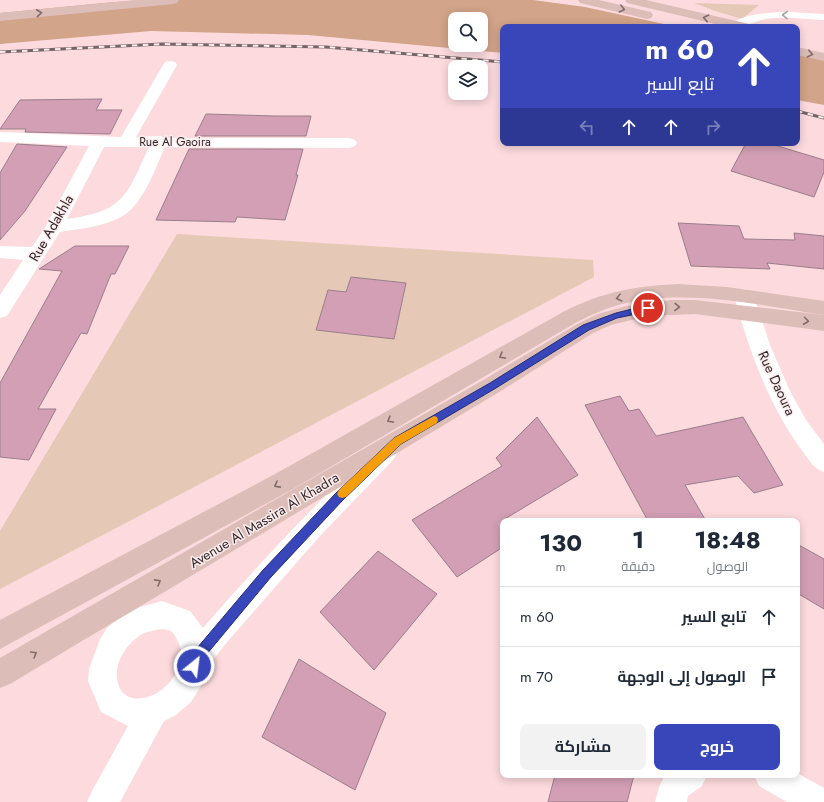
<!DOCTYPE html>
<html lang="ar">
<head>
<meta charset="utf-8">
<style>
	:root { --surface:#fff; --page:#f2f2f3; --text:#1f2937; --muted:#747a83; --line:#e0e1e3; --accent:#3846b9 }
	body { margin:0; font-family:Jost,Cairo,sans-serif; background:var(--page); color:var(--text); direction:rtl; height:100vh; display:flex; flex-direction:column; font-size:15px; white-space:nowrap }
	* { box-sizing:border-box; margin:0 }
	p { font-size:13px; color:var(--muted) }
	.icon { flex:none; width:22px; height:22px; fill:none; stroke:currentColor; stroke-width:2; stroke-linecap:round; stroke-linejoin:round }
	.map { position:relative; flex:1; overflow:hidden; direction:ltr }
	.details { position:absolute; left:500px; top:518px; width:300px; height:260px; display:flex; flex-direction:column; background:var(--surface); border-radius:8px; box-shadow:0 2px 10px #0003; direction:rtl }
	.details>* { flex:none }
	.hud { position:absolute; left:500px; top:24px; width:300px; height:122px; border-radius:8px; box-shadow:0 2px 10px #0003; direction:rtl; background:#3846b9; color:#fff; overflow:hidden }
	.fabs { position:absolute; left:448px; top:12px; display:grid; gap:8px }
	.fabs a { display:grid; place-items:center; width:40px; height:40px; border-radius:8px; background:var(--surface); box-shadow:0 2px 10px #0003; font-size:20px }
	.pin { position:absolute; display:grid; place-items:center; width:34px; height:34px; color:#fff; margin:-17px; border:2px solid #fff; border-radius:50%; box-shadow:0 1px 4px #0007 }
	.me { position:absolute; width:44px; margin:-22px; rotate:29deg; stroke-linejoin:round; filter:drop-shadow(0 0 3px #0008) }
	.turn { display:flex; align-items:center; gap:14px; height:84px; padding:0 20px; font-size:18px }
	.turn .icon { width:52px; height:52px; stroke-width:2.5 }
	.turn b { display:block; font-size:28px; line-height:34px }
	.lanes { display:flex; align-items:center; height:38px; padding:0 20px; background:#0003; justify-content:center; gap:20px; direction:ltr }
	.lanes .off { opacity:.35 }
	.eta { display:flex; justify-content:space-evenly; align-items:center; height:68px; text-align:center }
	.eta b { font-size:24px; font-weight:700; line-height:28px }
	.button { display:flex; gap:8px; margin-top:auto; padding:8px 20px }
	.button a { flex:1; height:46px; border-radius:8px; background:var(--accent); color:#fff; font-size:16px; font-weight:700; line-height:46px; text-align:center }
	.button a+a { background:var(--page); color:var(--text) }
	ul { padding:0; list-style:none }
	li { display:flex; align-items:center; gap:12px; height:60px; padding:0 20px; border-top:1px solid var(--line) }
	li div { flex:1 }
	li b { display:block; font-size:15px }
	li em { font-style:normal }
	.map>svg:first-child { display:block }
	.green { fill:#e6c8b6 }
	.forest { fill:#d2a489; fill-rule:evenodd }
	.building { fill:#d29fb4; stroke:#9b7e8a }
	.lines { fill:none; stroke-linecap:round; stroke-linejoin:round }
	.lane { fill:#fff; fill-rule:evenodd }
	.street { fill:#fff; fill-rule:evenodd }
	.secondary { fill:#ddbdb8; fill-rule:evenodd }
	.rail-casing { stroke:#786466; stroke-width:3 }
	.rail { stroke:#fbedee; stroke-width:2; stroke-dasharray:5.5; stroke-linecap:butt }
	.oneway { stroke:#816c6a }
	.oneway2 { stroke:#a59fa0 }
	.route { fill:#3846b9; stroke:#242e78 }
	.slow { fill:#f59e0b }
	.labels { text-anchor:middle; stroke-width:3; stroke-linejoin:round; paint-order:stroke }
	.far-street-label { font-size:12px; fill:#36292b; stroke:#fbedee }
	.street-label { font-size:14px; fill:#36292b; stroke:#fbedee }
</style>
</head>
<body>
<div class="map">
<svg width="824" height="802" viewBox="0 0 824 802">
	<rect width="100%" height="100%" fill="#fcdadd"/>
	<path class="green" d="M 694,3 L 759,5 L 742,19 L 715,11 Z
		M 177,234 L 593,260 L 594,277 L 0,589 L 0,531 Z"/>
	<path class="forest" d="M 177,0 L 533,0 L 585,7 L 678,27 L 503,27 L 503,53 L 308,35 L 151,31 L 0,44 L 0,13 L 114,2 ZM 455,19 L 481,19 L 481,45 L 455,45 Z
		M 797,53 L 824,60 L 824,105 L 797,100 Z"/>
	<path class="building" d="M 102,99 L 96,110 L 122,110 L 110,134 L 25,132 L 26,129 L 0,129 L 20,100 Z
		M 206,114 L 275,116 L 311,116 L 306,136 L 195,136 Z
		M 746,143 L 768,143 L 824,160 L 824,172 L 814,197 L 731,171 Z
		M 17,144 L 67,147 L 25,211 L 0,240 L 0,173 Z
		M 189,149 L 303,149 L 296,175 L 298,175 L 285,220 L 237,217 L 235,222 L 156,220 Z
		M 678,223 L 739,226 L 744,239 L 795,240 L 794,233 L 824,236 L 824,269 L 767,263 L 770,269 L 691,266 Z
		M 75,246 L 129,246 L 115,274 L 111,274 L 87,334 L 81,333 L 38,409 L 56,409 L 29,460 L 0,457 L 0,383 L 62,271 L 39,269 Z
		M 351,277 L 406,283 L 394,339 L 316,330 L 328,290 L 346,292 Z
		M 620,396 L 629,411 L 639,409 L 656,436 L 743,417 L 783,485 L 754,493 L 738,476 L 685,485 L 706,521 L 648,521 L 585,405 Z
		M 537,417 L 578,475 L 503,520 L 503,547 L 457,577 L 412,520 L 502,466 L 496,458 Z
		M 797,544 L 824,559 L 824,609 L 797,593 Z
		M 378,551 L 437,594 L 374,670 L 320,612 Z
		M 299,659 L 386,713 L 355,790 L 262,737 Z
		M 555,775 L 634,775 L 627,802 L 548,802 Z"/>
	<g class="lines">
		<path class="lane" d="M 790,12 L 824,14 L 824,20 C 805,19 785,16 766,19 C 755,21 744,27 732,27 L 731,25 C 742,13 775,12 790,12 Z"/>
		<path class="street" d="M 170,61 L 175,62 L 177,65 L 136,137 L 160,136 L 165,138 L 349,138 L 355,140 L 357,143 L 355,146 L 349,148 L 165,147 C 156,167 145,199 127,213 C 108,227 82,228 60,232 L 7,316 L 0,318 L 0,295 L 23,260 L 0,258 L 0,246 L 32,247 L 46,226 L 89,146 L 0,142 L 0,132 L 121,137 L 163,65 L 165,62 ZM 104,147 L 149,147 C 126,196 125,211 67,219 Z
			M 744,289 L 751,291 L 754,296 L 770,345 L 790,391 L 806,420 L 824,444 L 824,472 C 813,468 810,461 803,452 C 769,407 749,350 734,296 L 737,291 Z
			M 385,443 L 393,446 L 397,453 L 393,460 L 320,536 L 228,641 L 208,666 L 201,686 L 191,702 L 176,715 L 164,721 L 120,802 L 87,802 L 92,791 L 128,726 L 101,712 L 88,681 L 89,669 L 100,639 L 107,628 L 116,620 L 140,607 L 162,601 L 190,611 L 203,628 C 258,565 315,503 377,446 ZM 162,629 C 165,629 168,630 171,631 C 173,632 175,636 176,638 C 194,664 161,704 132,698 C 126,696 121,692 119,686 C 111,666 126,643 144,633 C 150,631 156,630 162,629 Z
			M 797,773 L 824,788 L 824,802 L 787,802 L 759,786 L 754,775 L 797,775 Z
			M 665,775 L 707,775 L 702,786 L 688,796 L 687,802 L 655,802 L 659,787 Z"/>
		<path class="secondary" d="M 136,0 L 179,0 L 177,3 L 173,4 L 0,21 L 0,13 Z
			M 578,0 L 599,0 L 651,12 L 653,15 L 651,18 L 647,19 L 580,3 Z
			M 625,0 L 646,0 L 749,24 L 750,27 L 728,27 L 627,3 Z
			M 797,47 L 824,53 L 824,61 L 797,55 Z
			M 678,284 L 727,287 L 824,301 L 824,315 C 759,305 687,288 622,304 C 606,308 591,315 577,322 L 293,489 L 0,649 L 0,620 L 277,473 L 563,312 C 601,292 636,286 678,284 Z
			M 672,300 L 695,300 L 824,315 L 824,331 L 695,314 L 648,316 L 611,325 L 593,333 L 501,391 L 10,684 L 0,688 L 0,658 L 485,379 L 579,323 L 598,314 L 626,306 Z"/>
		<defs>
			<path id="rail" d="M 0,52 L 162,44 L 326,47 L 503,62
				M 797,111 L 824,118"/>
		</defs>
		<use href="#rail" class="rail-casing"/>
		<use href="#rail" class="rail"/>
	</g>
	<defs><path id="oneway-chevron" d="M-2-3.5L2.5 0L-2 3.5" fill="none" stroke-width="1.6" stroke-linecap="round" stroke-linejoin="round"/></defs>
	<g class="oneway">
		<use href="#oneway-chevron" transform="translate(622 9) rotate(13)"/>
		<use href="#oneway-chevron" transform="translate(39 13) rotate(-6)"/>
		<use href="#oneway-chevron" transform="translate(706 18) rotate(-167)"/>
		<use href="#oneway-chevron" transform="translate(810 54) rotate(13)"/>
		<use href="#oneway-chevron" transform="translate(619 298) rotate(166)"/>
		<use href="#oneway-chevron" transform="translate(677 307) rotate(1)"/>
		<use href="#oneway-chevron" transform="translate(806 321) rotate(7)"/>
		<use href="#oneway-chevron" transform="translate(502 356) rotate(150)"/>
		<use href="#oneway-chevron" transform="translate(390 420) rotate(150)"/>
		<use href="#oneway-chevron" transform="translate(277 485) rotate(152)"/>
		<use href="#oneway-chevron" transform="translate(158 582) rotate(-29)"/>
		<use href="#oneway-chevron" transform="translate(34 654) rotate(-30)"/>
	</g>
	<use class="oneway2" href="#oneway-chevron" transform="translate(785 15) rotate(-179)"/>
	<path class="route" d="M 648,305 L 651,306 L 651,311 L 617,318 L 589,330 L 496,388 L 401,444 L 342,501 L 271,577 L 201,661 L 198,670 L 194,672 L 190,670 L 188,666 L 192,654 L 263,570 L 335,494 L 394,438 L 490,383 L 583,325 L 616,313 Z"/>
	<path class="slow" d="M 434,416 L 437,417 L 438,420 L 437,423 L 401,444 L 346,497 L 342,498 L 339,497 L 337,494 L 339,490 L 394,438 Z"/>
	<g class="labels">
		<g class="far-street-label">
			<text x="175" y="146">Rue Al Gaoira</text>
		</g>
		<g class="street-label">
			<text transform="translate(51 228) rotate(-60)" y="5">Rue Adakhla</text>
			<text transform="translate(777 383) rotate(65)" y="5">Rue Daoura</text>
			<text transform="translate(264 520) rotate(-31)" y="5">Avenue Al Massira Al Khadra</text>
		</g>
	</g>
</svg>
<div class="fabs">
<a><svg class="icon" aria-label="search" viewBox="0 0 24 24"><circle cx="10" cy="10" r="6"/><path d="M15 15l6 6"/></svg></a>
<a><svg class="icon" aria-label="layers" viewBox="0 0 24 24"><path d="M12 4l9 5-9 5-9-5zM3 14l9 5 9-5"/></svg></a>
</div>
<div class="pin" style="left:648px;top:308px;background:#d93025"><svg class="icon" aria-label="arrive" viewBox="0 0 24 24"><path d="M6 21V4h12l-3 4 3 4H6"/></svg></div>
<svg class="me" style="left:194px;top:666px" viewBox="-20 -20 40 40"><circle r="17" fill="#3846b9" stroke="#fff" stroke-width="3"/><path d="M0-11L8 9 0 5-8 9z" fill="#fff"/></svg>
<div class="hud">
<div class="turn"><svg class="icon" aria-label="ahead" viewBox="0 0 24 24"><path d="M12 20V5M6 11l6-6 6 6"/></svg><div><b>60 m</b>تابع السير</div></div>
<div class="lanes"><svg class="icon off" aria-label="left" viewBox="0 0 24 24"><path d="M17 20v-9H6M10 6l-5 5 5 5"/></svg><svg class="icon" aria-label="ahead" viewBox="0 0 24 24"><path d="M12 20V5M6 11l6-6 6 6"/></svg><svg class="icon" aria-label="ahead" viewBox="0 0 24 24"><path d="M12 20V5M6 11l6-6 6 6"/></svg><svg class="icon off" aria-label="right" viewBox="0 0 24 24"><path d="M7 20v-9h11M14 6l5 5-5 5"/></svg></div>
</div>
<section class="details">
<div class="eta">
<div><b>18:48</b><p>الوصول</p></div>
<div><b>1</b><p>دقيقة</p></div>
<div><b>130</b><p>m</p></div>
</div>
<ul>
<li><svg class="icon" aria-label="ahead" viewBox="0 0 24 24"><path d="M12 20V5M6 11l6-6 6 6"/></svg><div><b>تابع السير</b></div><em>60 m</em></li>
<li><svg class="icon" aria-label="arrive" viewBox="0 0 24 24"><path d="M6 21V4h12l-3 4 3 4H6"/></svg><div><b>الوصول إلى الوجهة</b></div><em>70 m</em></li>
</ul>
<div class="button"><a>خروج</a><a>مشاركة</a></div>
</section>
</div>
</body>
</html>
